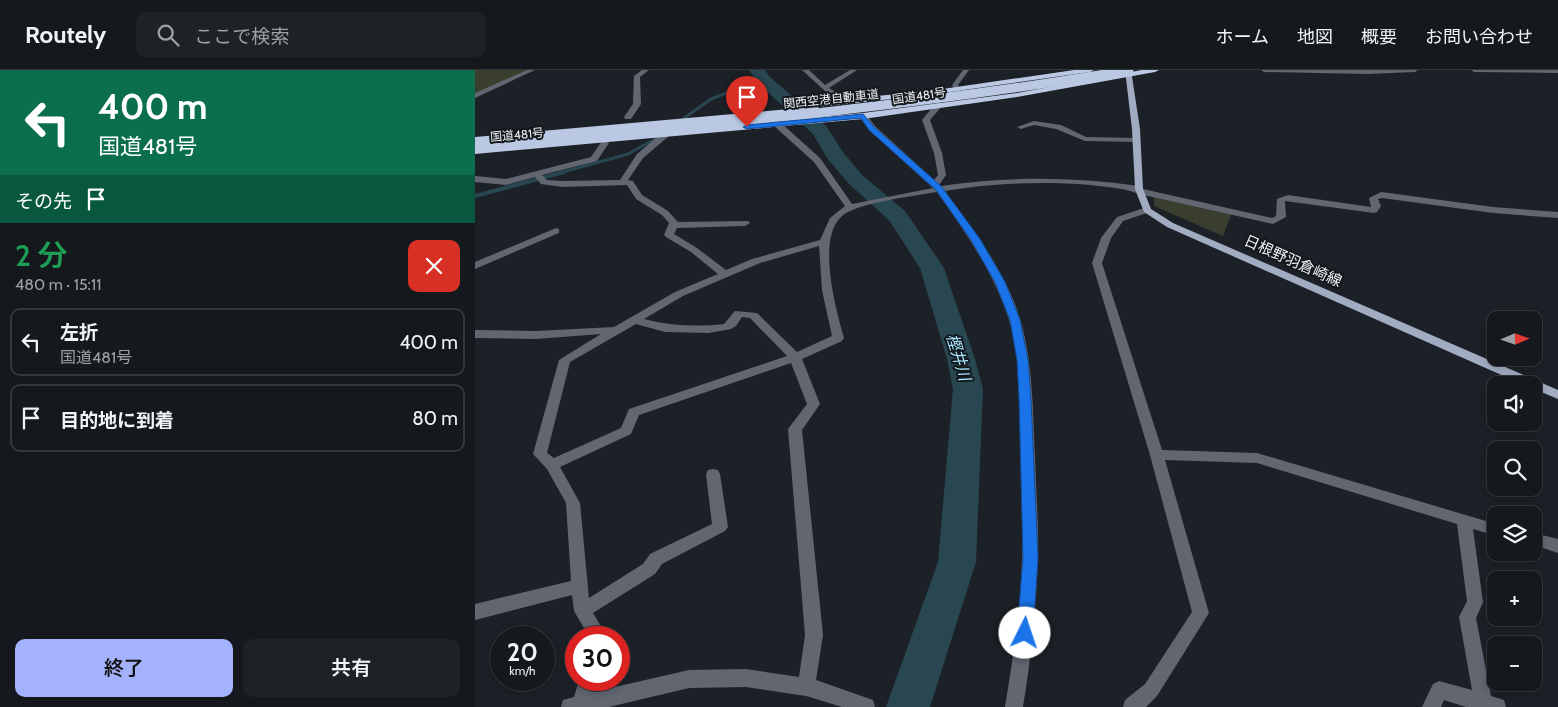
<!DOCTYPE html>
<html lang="ja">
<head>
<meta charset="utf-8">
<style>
	:root { --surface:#15191d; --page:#1e2226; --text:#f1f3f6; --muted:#9da0a4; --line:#34383b; --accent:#a4b1fc }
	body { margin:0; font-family:Cabin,"Noto Sans JP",sans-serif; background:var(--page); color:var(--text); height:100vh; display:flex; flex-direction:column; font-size:19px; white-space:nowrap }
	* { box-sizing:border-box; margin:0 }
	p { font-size:16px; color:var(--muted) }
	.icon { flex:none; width:28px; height:28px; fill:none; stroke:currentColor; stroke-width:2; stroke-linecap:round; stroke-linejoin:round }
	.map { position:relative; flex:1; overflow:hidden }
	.side { display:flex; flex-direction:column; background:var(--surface); width:475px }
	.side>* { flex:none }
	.hud { background:#0b6e4f; color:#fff; overflow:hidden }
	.needle { width:32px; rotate:88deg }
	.fabs { position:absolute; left:1012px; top:241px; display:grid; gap:10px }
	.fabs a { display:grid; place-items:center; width:55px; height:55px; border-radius:10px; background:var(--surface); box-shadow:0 2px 8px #0003,0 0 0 1px var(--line); font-size:25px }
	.speed { position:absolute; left:15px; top:556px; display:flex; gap:10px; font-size:25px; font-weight:700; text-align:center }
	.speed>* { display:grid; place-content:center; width:65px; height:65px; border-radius:50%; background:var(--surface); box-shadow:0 2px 8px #0003,0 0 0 1px var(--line); line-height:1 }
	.speed small { font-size:12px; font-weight:400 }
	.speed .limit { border:8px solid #d22; background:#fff; color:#111 }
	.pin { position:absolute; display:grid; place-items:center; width:42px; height:42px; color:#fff; margin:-51px -21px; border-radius:50% 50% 50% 0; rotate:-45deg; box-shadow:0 0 5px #0007 }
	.pin .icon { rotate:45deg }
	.me { position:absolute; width:55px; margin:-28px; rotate:4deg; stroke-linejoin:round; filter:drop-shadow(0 0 4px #0008) }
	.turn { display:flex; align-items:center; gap:18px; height:105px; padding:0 15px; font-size:22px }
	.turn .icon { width:65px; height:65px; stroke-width:2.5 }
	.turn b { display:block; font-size:35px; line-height:42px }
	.then { display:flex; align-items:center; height:48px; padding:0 15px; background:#0003; gap:10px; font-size:19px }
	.round { display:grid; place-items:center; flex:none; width:52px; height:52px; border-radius:10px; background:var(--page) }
	.head { display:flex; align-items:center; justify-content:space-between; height:85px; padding:0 15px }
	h1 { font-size:30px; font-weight:600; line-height:38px; color:#1e9e55 }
	.primary-button { display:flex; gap:10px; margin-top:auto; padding:10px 15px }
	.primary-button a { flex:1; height:58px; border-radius:10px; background:var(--accent); color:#111; font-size:20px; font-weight:600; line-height:58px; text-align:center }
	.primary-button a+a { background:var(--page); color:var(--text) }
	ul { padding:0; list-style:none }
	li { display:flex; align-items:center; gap:15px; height:68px; margin:0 10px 8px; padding:0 5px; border:2px solid var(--line); border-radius:10px }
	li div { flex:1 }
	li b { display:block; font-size:19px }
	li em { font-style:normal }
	header { display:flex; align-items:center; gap:30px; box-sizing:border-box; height:70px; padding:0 25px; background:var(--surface); border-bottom:1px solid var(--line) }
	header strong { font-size:24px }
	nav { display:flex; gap:28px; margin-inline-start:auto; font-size:18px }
	.search { width:350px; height:45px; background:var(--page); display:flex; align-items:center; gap:12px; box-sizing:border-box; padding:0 18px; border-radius:10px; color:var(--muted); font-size:19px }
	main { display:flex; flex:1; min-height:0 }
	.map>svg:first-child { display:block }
	.green { fill:#393e2f }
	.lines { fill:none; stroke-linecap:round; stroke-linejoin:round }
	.stream-far1 { stroke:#284751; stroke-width:3 }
	.stream { stroke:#284751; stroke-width:4 }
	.river { fill:#284751; fill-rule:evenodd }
	.minor { fill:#616671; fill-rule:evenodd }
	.major { fill:#a1acc3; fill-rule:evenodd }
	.highway { fill:#bbc8e3; fill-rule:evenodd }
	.highway-bridge { stroke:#bbc8e3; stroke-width:9 }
	.route { fill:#1a73e8; stroke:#114b97 }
	.labels { text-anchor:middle; stroke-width:4; stroke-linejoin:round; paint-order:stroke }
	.far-street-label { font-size:12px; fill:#eff3f6; stroke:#13181d }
	.street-label { font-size:15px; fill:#eff3f6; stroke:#13181d }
	.water-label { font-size:16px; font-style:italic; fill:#a9e8ff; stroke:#13181d }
</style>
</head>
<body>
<header>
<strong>Routely</strong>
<div class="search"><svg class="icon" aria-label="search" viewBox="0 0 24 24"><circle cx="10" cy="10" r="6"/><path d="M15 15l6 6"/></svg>ここで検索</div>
<nav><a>ホーム</a><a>地図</a><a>概要</a><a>お問い合わせ</a></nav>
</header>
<main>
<section class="side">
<div class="hud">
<div class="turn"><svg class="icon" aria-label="left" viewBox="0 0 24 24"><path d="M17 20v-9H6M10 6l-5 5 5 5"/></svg><div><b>400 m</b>国道481号</div></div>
<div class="then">その先<svg class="icon" aria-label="arrive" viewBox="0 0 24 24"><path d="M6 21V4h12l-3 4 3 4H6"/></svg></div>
</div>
<div class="head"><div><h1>2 分</h1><p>480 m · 15:11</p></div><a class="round" style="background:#d93025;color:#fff"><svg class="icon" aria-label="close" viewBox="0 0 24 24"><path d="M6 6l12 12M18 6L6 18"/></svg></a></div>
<ul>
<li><svg class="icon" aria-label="left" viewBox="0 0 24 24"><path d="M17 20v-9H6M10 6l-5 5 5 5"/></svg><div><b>左折</b><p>国道481号</p></div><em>400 m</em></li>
<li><svg class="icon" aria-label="arrive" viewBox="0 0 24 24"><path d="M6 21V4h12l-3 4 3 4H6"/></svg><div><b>目的地に到着</b></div><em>80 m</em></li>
</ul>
<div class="primary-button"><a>終了</a><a>共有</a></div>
</section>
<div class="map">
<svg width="1083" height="637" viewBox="0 0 1083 637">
	<rect width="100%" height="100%" fill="#1c2127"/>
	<path class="green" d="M 0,0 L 54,0 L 0,24 Z
		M 679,124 L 757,143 L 748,166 L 679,136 Z"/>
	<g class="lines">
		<path class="stream-far1" d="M 205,51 L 236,29 L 288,9
			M 84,103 L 153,84 L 180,69"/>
		<path class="stream" d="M 0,126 L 89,102"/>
		<path class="river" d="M 274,0 L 290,0 L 294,6 L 352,57 L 367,81 L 388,106 L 430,141 L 469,198 L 500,289 L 508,319 L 501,492 L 455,637 L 411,637 L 463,492 L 478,319 L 472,289 L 445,198 L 414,150 L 374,114 L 352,88 L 338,64 L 282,12 Z"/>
		<path class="minor" d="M 52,0 L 60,0 L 0,28 L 0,23 Z
			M 167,0 L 174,0 L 165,7 L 166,34 L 156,49 L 150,49 L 149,47 L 158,34 L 159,6 Z
			M 327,0 L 334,0 L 350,15 L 375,0 L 382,0 L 354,18 L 378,32 L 372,33 L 350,21 Z
			M 488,0 L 494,0 L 483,15 L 485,20 L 480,21 L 477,15 Z
			M 786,0 L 943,0 L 940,2 L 892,4 L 789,2 Z
			M 996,0 L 1083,0 L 1083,3 L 999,2 Z
			M 461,33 L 468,35 L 455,50 L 467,83 L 471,105 L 464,115 L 466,116 C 532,106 598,107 664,116 L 668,119 L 797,148 L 801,146 L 802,129 L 813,125 L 896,137 L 894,128 L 906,122 L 1018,137 L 1083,142 L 1083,148 L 1018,143 L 907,128 L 903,129 L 906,136 L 902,142 L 899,143 L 810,131 L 811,147 L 798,154 L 664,124 C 649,118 632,117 615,115 C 567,111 518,113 470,121 C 499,161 532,203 546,252 C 558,295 558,343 560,387 C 561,421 564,456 563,490 C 561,539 556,588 548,637 L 530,637 C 538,588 546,537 547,487 C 548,452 546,416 546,381 C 545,340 546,289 534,250 C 519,202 490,162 462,122 C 438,126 392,132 373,142 C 338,159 361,239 369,268 L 367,271 L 327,289 L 345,334 L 327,360 L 348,565 L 341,610 L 398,630 L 400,637 L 367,637 L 331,626 L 271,617 L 214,618 L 134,637 L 86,637 L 88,630 L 99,627 L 104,610 L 122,610 L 118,622 L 214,600 L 271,599 L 324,607 L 330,565 L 313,359 L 332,334 L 316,293 L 164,345 L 156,364 L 85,397 L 105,433 L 114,528 L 168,494 L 175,484 L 237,454 L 231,404 L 233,400 L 238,399 L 243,400 L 245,404 L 253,457 L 250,461 L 187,494 L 180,504 L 118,543 L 133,568 L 115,568 L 99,541 L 97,525 L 0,550 L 0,534 L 96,511 L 91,433 L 72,399 L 58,384 L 84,290 L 126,264 L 61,269 L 0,268 L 0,260 L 61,261 L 139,257 L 200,222 L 243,204 L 216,182 L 191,167 L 189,165 L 194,153 L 187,145 L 161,129 L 152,115 L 87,117 L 66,114 L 60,107 L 31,115 L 0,112 L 0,106 L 31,109 L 116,87 L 127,71 L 130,71 L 134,73 L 122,91 L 67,105 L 72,110 L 87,111 L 145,110 L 162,84 L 188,62 L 194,62 L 194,66 L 168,88 L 153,110 L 158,111 L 167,125 L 193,141 L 203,152 L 273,151 L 275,153 L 270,156 L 202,158 L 199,164 L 222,178 L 251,200 L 277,189 L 345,170 L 355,148 L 370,136 L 339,92 L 299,56 L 299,52 L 305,52 L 345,88 L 377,134 L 458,118 L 394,60 L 384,46 L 391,44 L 400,56 L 459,110 L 463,105 L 459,83 L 447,50 ZM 344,176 L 347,220 L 357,266 L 322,282 L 282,243 L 260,241 L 249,254 C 222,257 195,256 169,249 L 208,226 L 285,193 ZM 267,247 L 275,248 L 312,286 L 154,339 L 146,358 L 79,388 L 72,383 L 95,292 L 161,254 L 190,262 L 234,263 L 256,259 L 261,256 Z
			M 559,51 L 586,55 L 611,67 L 662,68 L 666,70 L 662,72 L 610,71 L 581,59 L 559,55 L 546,59 L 542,57 Z
			M 672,137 L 677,140 L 675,142 L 648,151 L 636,168 L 627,193 L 687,380 L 782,383 L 1021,454 L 1021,466 L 998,459 L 1008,532 L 1001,548 L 1016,626 L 1029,630 L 1031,637 L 991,637 L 969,630 L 966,637 L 947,637 L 958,614 L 964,611 L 997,620 L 984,547 L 992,531 L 982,454 L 782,393 L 690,390 L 734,543 L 682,626 L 671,637 L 648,637 L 650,630 L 670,614 L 717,542 L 675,385 L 617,193 L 626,168 L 642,147 Z
			M 81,158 L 84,159 L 84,163 L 0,199 L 0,192 Z
			M 1059,463 L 1083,469 L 1083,483 L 1059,475 Z"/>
		<path class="major" d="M 650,0 L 656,0 L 665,59 L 668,119 L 676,139 L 698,153 L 1083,320 L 1083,329 L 1059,319 L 1059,315 L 1049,315 L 692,157 L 669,142 L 660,119 L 657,59 Z"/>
		<path class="highway" d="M 599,0 L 619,0 L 615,2 L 454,25 L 343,37 L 344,39 L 340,42 L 0,73 L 0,67 L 325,38 L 325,34 L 328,33 L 454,21 Z
			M 667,0 L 684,0 L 680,2 L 542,27 L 388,49 L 0,84 L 0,78 L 388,43 L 542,23 Z"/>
		<path class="highway-bridge" d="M 0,76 C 219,56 437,37 654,0"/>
	</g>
	<path class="route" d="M 388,44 L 399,57 L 466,116 L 505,169 L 530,212 L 545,250 L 553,290 L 556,329 L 563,488 L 558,563 L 555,568 L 550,570 L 544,568 L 542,563 L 548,488 L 544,329 L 542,290 L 535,250 L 520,212 L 496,170 L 461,120 L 394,60 L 386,48 L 272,59 L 268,57 L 272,55 Z"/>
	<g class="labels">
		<g class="far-street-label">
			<text transform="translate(444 26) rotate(-8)" y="4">国道481号</text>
			<text transform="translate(356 29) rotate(-6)" y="4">関西空港自動車道</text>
			<text transform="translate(42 65) rotate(-5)" y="4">国道481号</text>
		</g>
		<g class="street-label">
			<text transform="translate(818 191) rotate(24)" y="5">日根野羽倉崎線</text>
		</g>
		<g class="water-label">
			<text transform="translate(484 287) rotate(73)" y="6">樫井川</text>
		</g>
	</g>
</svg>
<div class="fabs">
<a><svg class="needle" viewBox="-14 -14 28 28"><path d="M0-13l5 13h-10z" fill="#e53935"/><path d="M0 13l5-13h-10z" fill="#9da0a4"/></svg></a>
<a><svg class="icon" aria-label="sound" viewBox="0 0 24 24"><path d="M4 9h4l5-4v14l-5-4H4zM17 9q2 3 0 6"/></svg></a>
<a><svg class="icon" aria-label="search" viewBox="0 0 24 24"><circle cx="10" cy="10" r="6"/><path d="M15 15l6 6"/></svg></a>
<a><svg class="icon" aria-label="layers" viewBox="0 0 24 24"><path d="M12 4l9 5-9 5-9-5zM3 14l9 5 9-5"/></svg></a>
<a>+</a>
<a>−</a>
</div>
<div class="speed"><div>20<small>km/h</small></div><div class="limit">30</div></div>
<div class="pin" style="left:272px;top:57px;background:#d93025"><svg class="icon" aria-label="arrive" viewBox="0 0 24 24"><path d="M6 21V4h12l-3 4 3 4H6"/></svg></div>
<svg class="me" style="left:550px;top:563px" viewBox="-20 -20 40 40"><circle r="19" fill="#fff"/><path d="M0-13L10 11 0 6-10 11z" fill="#1a73e8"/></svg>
</div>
</main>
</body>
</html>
